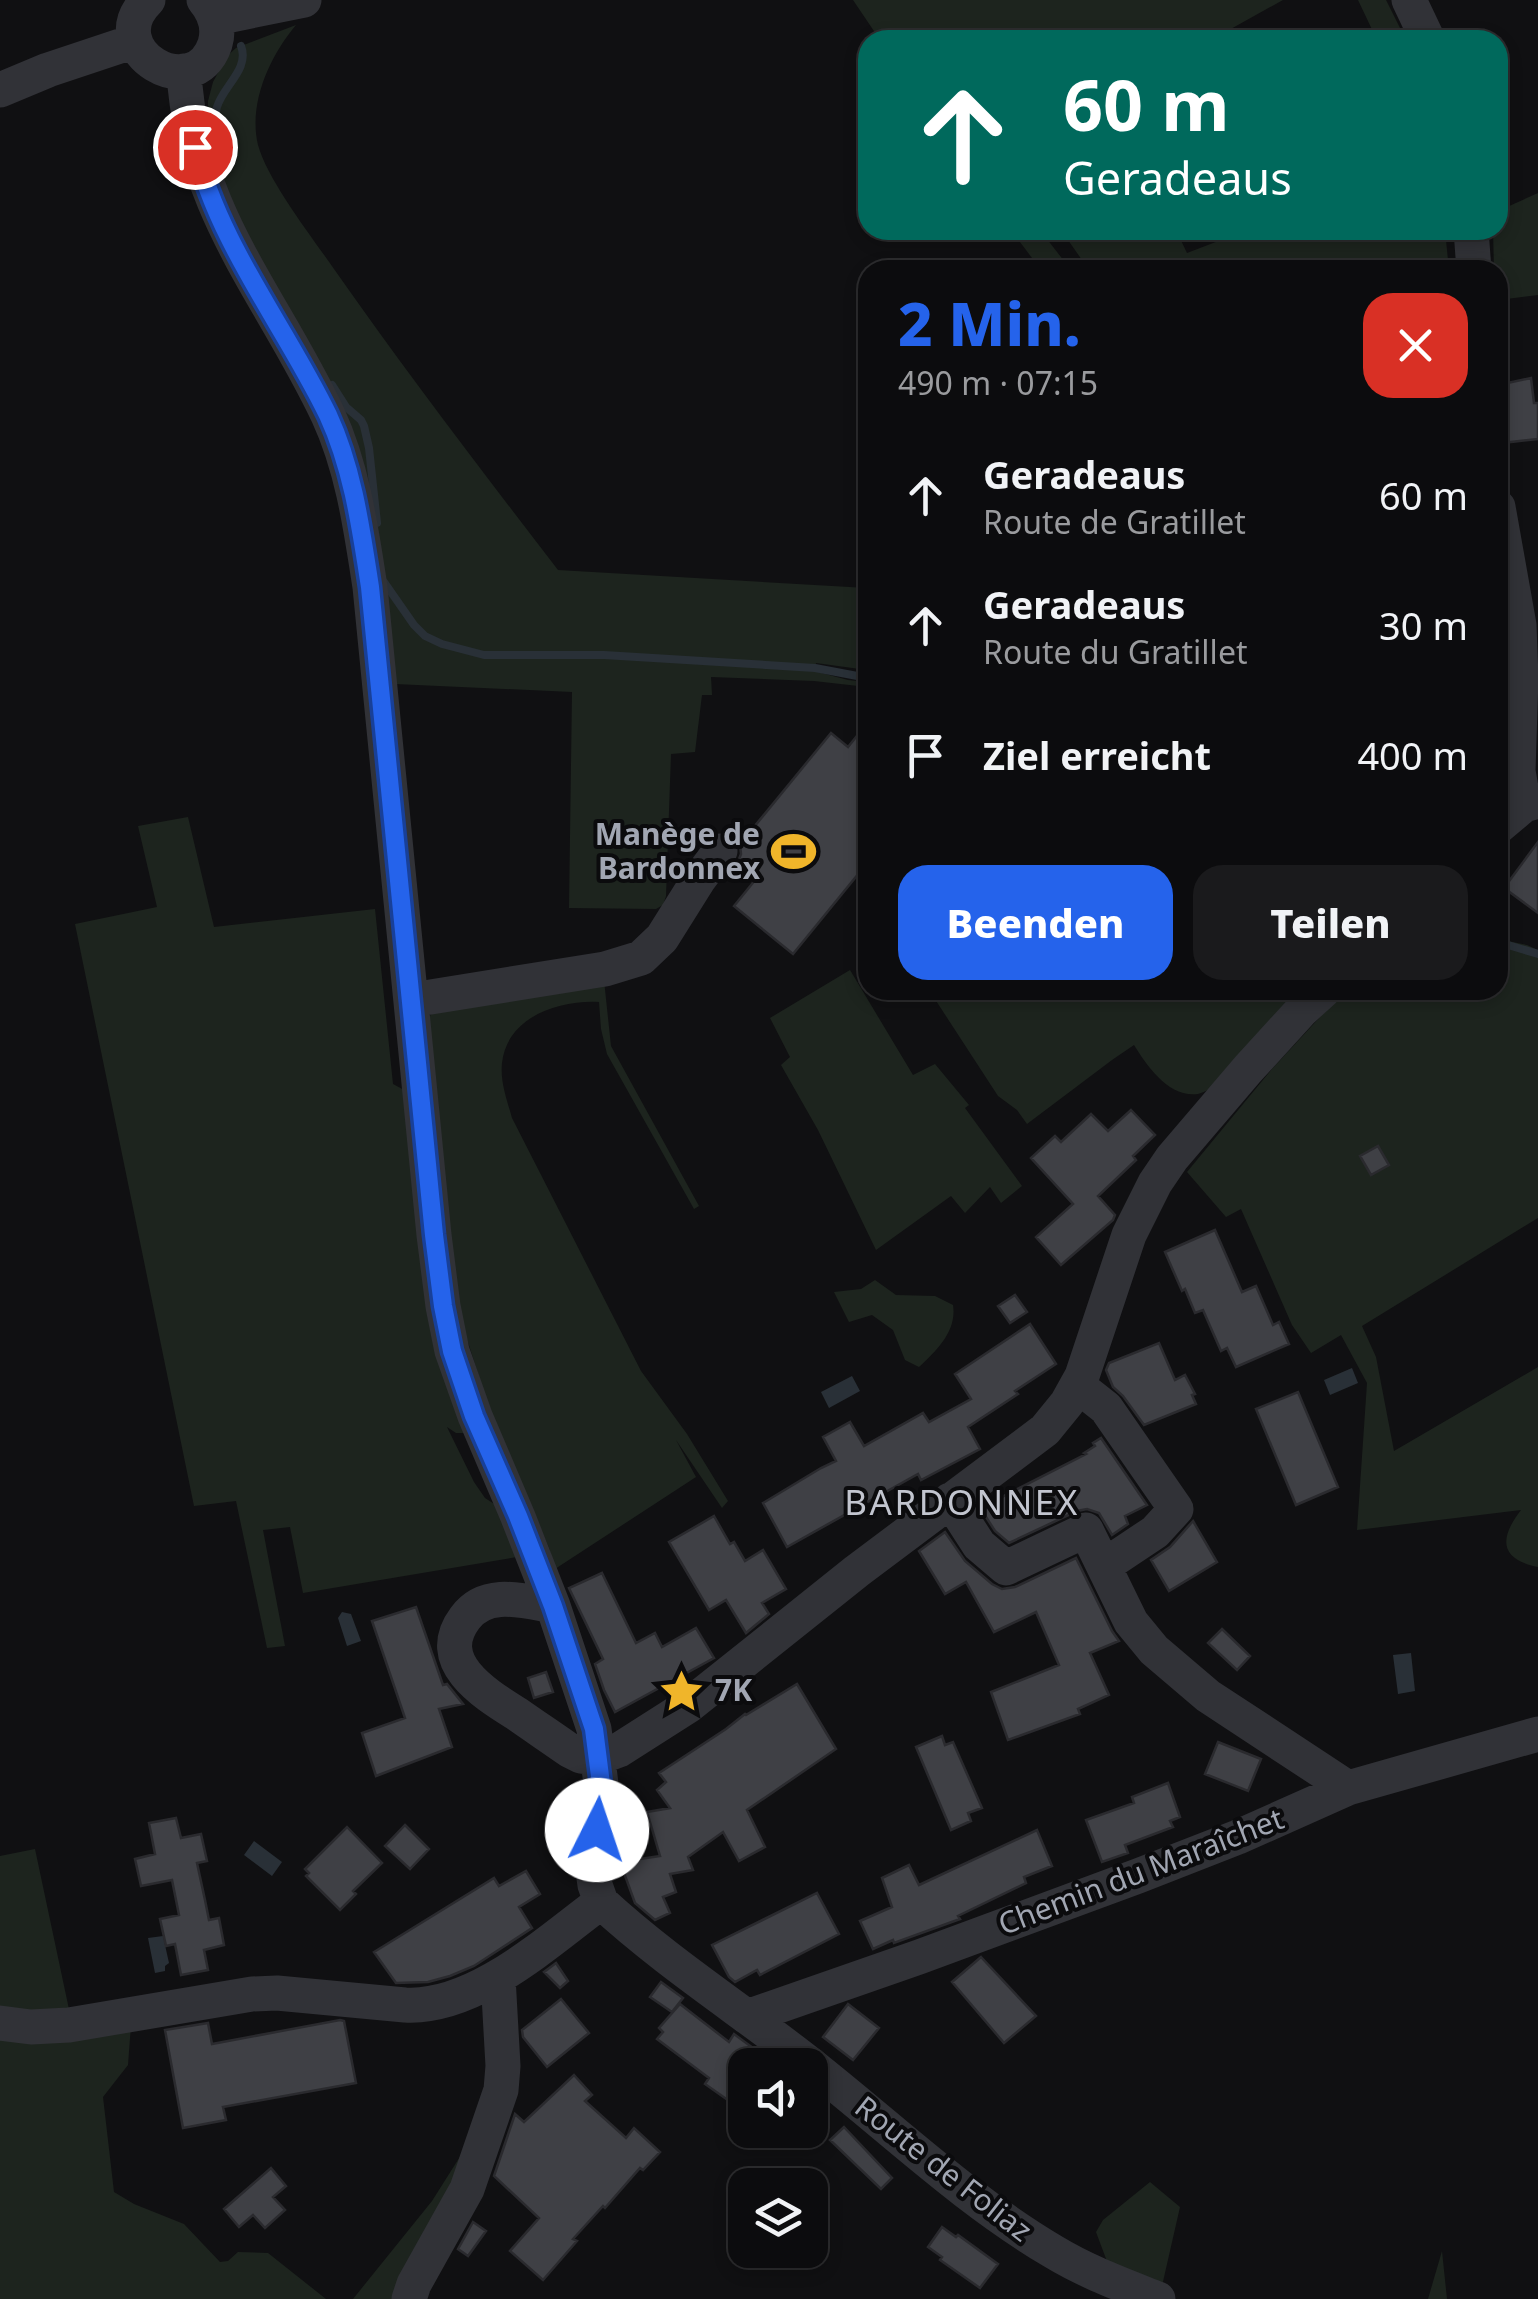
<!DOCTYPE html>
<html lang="de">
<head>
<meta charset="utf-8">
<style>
	:root { --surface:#0c0c0e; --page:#1a1a1c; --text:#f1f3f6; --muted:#9a9b9e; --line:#2c2c2e; --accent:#2563eb }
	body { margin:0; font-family:"Noto Sans",sans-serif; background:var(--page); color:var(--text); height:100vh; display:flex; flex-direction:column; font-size:38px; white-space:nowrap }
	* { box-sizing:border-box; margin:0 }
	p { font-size:32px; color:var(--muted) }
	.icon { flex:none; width:55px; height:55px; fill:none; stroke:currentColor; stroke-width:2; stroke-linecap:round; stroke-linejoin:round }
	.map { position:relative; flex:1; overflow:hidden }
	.panel { position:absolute; left:858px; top:260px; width:650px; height:740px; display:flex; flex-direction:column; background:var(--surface); border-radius:30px; box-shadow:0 5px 15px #0003,0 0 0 2px var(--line) }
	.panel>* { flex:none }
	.banner { position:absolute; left:858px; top:30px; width:650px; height:210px; border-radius:30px; box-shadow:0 5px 15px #0003,0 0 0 2px var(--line); background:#00695c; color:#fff; overflow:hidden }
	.controls { position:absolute; left:728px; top:2048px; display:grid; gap:20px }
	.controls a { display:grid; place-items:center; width:100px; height:100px; border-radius:20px; background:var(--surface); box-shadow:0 5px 15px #0003,0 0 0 2px var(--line); font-size:50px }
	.pin { position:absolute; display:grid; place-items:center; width:85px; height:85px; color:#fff; margin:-42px; border:5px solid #fff; border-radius:50%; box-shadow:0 2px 10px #0007 }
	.me { position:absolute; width:110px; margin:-55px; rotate:4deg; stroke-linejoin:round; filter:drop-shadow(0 0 8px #0008) }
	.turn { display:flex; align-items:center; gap:35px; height:210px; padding:0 40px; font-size:45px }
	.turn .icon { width:130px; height:130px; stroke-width:2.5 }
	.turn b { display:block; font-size:70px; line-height:85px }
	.round { display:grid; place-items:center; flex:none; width:105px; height:105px; border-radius:30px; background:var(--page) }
	.overview { display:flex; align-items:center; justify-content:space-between; height:170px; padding:0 40px }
	h1 { font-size:60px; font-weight:800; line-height:75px; color:var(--accent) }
	.button { display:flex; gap:20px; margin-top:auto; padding:20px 40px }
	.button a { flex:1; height:115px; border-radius:30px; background:var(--accent); color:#fff; font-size:40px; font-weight:800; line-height:115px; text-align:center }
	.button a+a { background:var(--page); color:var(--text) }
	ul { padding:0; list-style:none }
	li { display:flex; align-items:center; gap:30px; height:130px; padding:0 40px }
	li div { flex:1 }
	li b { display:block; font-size:38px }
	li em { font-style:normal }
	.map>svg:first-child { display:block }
	.green { fill:#1d241e }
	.water { fill:#293037 }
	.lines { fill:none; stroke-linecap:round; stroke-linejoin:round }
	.stream { stroke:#293037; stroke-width:8 }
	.building { fill:#3f4045; stroke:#2a2a2e; stroke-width:2.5 }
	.minor { stroke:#313237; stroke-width:35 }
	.route-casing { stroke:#184099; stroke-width:25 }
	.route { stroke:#2563eb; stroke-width:18 }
	.labels { text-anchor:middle; stroke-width:8; stroke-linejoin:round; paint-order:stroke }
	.poi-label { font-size:30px; font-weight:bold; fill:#a1a6b2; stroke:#0b0b0d; text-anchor:end }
	.street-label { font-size:30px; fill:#a1a6b2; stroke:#0b0b0d }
	.quarter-label { font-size:35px; letter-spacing:2.5px; fill:#c2c5cf; stroke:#0b0b0d }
</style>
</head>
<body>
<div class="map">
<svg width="1538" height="2299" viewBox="0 0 1538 2299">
	<rect width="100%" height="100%" fill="#101012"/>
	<path class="green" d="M 853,0 L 1283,0 L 1211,40 L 880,40 Z
		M 1358,0 L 1386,0 L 1406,40 L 1377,40 Z
		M 296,25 C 270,56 248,103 258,145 C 268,181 312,237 334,269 C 406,372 482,471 558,570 L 867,588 L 867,670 L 816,663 L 814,671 L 848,680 L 867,682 L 867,687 L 814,681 L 711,677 L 712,695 L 702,695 L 695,752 L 671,754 L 666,896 L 663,905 L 656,909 L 569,908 L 572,692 L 395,684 L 371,515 L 219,185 L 208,124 L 208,101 L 213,82 L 227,56 L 236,48 Z
		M 1538,193 L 1538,295 L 1498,300 L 1498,270 L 1494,270 L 1493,230 L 1498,230 L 1498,211 Z
		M 1011,230 L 1040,230 L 1071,270 L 1041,270 Z
		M 1061,230 L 1176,230 L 1187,253 L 1247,230 L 1445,230 L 1449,270 L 1089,270 Z
		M 188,817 L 214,927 L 375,909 L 393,1084 L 406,1091 L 466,1433 L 456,1433 L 447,1427 L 474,1482 L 485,1498 L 499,1507 L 517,1557 L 303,1593 L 290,1527 L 263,1530 L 285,1646 L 267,1648 L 236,1501 L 194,1506 L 75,924 L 157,907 L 138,826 Z
		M 1498,939 L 1527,945 L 1538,950 L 1538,1218 L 1362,1326 L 1376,1357 L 1394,1451 L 1538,1367 L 1538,1567 C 1498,1559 1500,1537 1521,1510 L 1357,1530 L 1367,1383 L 1341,1335 L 1311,1353 L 1292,1325 L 1241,1209 L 1226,1217 L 1187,1172 L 1272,1069 L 1345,990 L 1498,990 Z
		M 850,970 L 913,1075 L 935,1064 L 969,1105 L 965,1108 L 1022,1186 L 1001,1203 L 990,1187 L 965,1213 L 951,1196 L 876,1250 L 818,1130 L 781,1065 L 790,1057 L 770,1018 Z
		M 604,980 L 611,1046 L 699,1206 L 694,1209 L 607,1054 L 601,1029 L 599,1002 C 558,1000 507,1017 502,1063 C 500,1082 507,1100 512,1118 L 641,1371 L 687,1434 L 728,1501 L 722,1508 L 676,1440 L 696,1477 L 555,1569 L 549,1548 L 488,1404 L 464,1330 L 453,1268 L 429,1017 L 434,1011 Z
		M 929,990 L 1307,990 L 1219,1082 C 1212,1087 1206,1092 1198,1094 C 1169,1098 1147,1066 1134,1045 L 1112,1060 L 1027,1124 L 1017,1110 L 998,1096 Z
		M 875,1280 L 896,1295 L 935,1296 L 953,1305 C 957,1331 937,1350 919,1367 L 905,1360 L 893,1330 L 872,1315 L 849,1322 L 834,1292 L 861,1289 Z
		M 35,1849 L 70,2014 L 0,2011 L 0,1856 Z
		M 131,2025 L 128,2065 L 103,2097 L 114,2192 L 134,2204 L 184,2224 L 220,2262 L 228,2261 L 238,2252 L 268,2253 L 326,2299 L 0,2299 L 0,2036 Z
		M 468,2144 L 402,2299 L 353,2299 L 432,2201 Z
		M 1150,2182 L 1180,2207 L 1162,2286 L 1108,2264 L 1096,2232 L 1103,2220 Z
		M 1442,2251 L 1447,2299 L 1428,2299 Z"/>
	<path class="water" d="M 1352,1368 L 1358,1383 L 1330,1395 L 1324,1380 Z
		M 852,1376 L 860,1391 L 829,1408 L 821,1392 Z
		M 342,1612 L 351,1614 L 361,1641 L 347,1646 L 338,1618 Z
		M 1411,1653 L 1415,1691 L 1398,1694 L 1393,1655 Z
		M 254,1841 L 282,1862 L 272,1876 L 244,1855 Z
		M 163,1936 L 169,1963 L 165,1966 L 165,1971 L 155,1973 L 148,1938 Z"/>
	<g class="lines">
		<path class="stream" d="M 215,150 C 212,135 213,121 217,107 C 223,86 250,69 241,46
			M 332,385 L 346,407 L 361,420 L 364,426 L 369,448 L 377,523
			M 384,582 L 414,625 L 425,636 L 442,644 L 484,655 L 604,655 L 815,668 L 868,678
			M 1498,942 L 1538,954"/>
	</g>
	<path class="building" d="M 1531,378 L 1534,403 L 1538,403 L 1538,439 L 1502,443 L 1498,410 L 1498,385 Z
		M 868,722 L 868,862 L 793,954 L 734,906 L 756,879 L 737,864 L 741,854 L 740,844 L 831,733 L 848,747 Z
		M 1538,842 L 1538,913 L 1504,888 Z
		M 1131,1110 L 1155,1135 L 1133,1156 L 1136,1160 L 1098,1196 L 1115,1215 L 1113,1220 L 1061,1265 L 1036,1237 L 1073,1204 L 1031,1158 L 1055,1136 L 1061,1142 L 1091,1114 L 1108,1131 Z
		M 1378,1146 L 1389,1165 L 1371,1175 L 1360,1156 Z
		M 1215,1230 L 1242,1292 L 1256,1286 L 1273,1325 L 1279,1322 L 1289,1344 L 1236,1367 L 1227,1348 L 1221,1351 L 1203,1310 L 1195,1313 L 1185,1289 L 1182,1291 L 1165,1252 Z
		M 1015,1295 L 1027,1312 L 1010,1323 L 998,1306 Z
		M 1030,1324 L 1056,1364 L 1015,1391 L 1018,1394 L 968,1427 L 980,1449 L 921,1480 L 918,1474 L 787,1547 L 763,1503 L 821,1468 L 836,1461 L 823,1437 L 850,1422 L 864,1446 L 923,1413 L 929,1422 L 971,1399 L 955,1374 Z
		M 1159,1343 L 1175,1380 L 1185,1375 L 1195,1394 L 1192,1395 L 1196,1404 L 1144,1425 L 1123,1396 L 1113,1387 L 1106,1370 L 1109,1363 Z
		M 1298,1392 L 1338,1487 L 1296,1505 L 1256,1409 Z
		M 1101,1438 L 1147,1505 L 1125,1516 L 1128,1524 L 1112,1535 L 1099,1513 L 1087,1509 L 1077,1511 L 1009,1543 L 995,1531 L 979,1506 L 990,1498 L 992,1502 L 1086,1454 L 1084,1453 L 1095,1446 L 1093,1443 Z
		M 714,1516 L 730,1544 L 734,1542 L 745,1561 L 763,1550 L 786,1589 L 762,1603 L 769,1614 L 746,1633 L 726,1600 L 709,1610 L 669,1542 Z
		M 1193,1521 L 1217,1562 L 1169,1591 L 1151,1560 L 1170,1547 Z
		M 945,1532 L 965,1561 L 992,1584 L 1002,1589 L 1015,1587 L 1076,1558 L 1112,1631 L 1119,1641 L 1090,1653 L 1109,1695 L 1078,1709 L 1080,1714 L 1008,1740 L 991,1692 L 1059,1665 L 1036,1612 L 994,1632 L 966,1582 L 945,1594 L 919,1551 Z
		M 602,1573 L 636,1643 L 655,1633 L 662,1647 L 696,1628 L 714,1658 L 615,1712 L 604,1690 L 595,1664 L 603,1659 L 569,1588 Z
		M 416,1607 L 443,1685 L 447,1684 L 463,1704 L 439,1709 L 452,1747 L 376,1776 L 362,1733 L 405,1718 L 372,1621 Z
		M 1222,1629 L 1250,1656 L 1237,1670 L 1208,1643 Z
		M 546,1672 L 553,1692 L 534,1698 L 528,1678 Z
		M 797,1684 L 836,1749 L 747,1810 L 765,1847 L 739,1861 L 723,1832 L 688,1857 L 693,1870 L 670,1874 L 676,1892 L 663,1897 L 670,1913 L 655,1920 L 635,1903 L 620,1862 L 660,1856 L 647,1812 L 670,1808 L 657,1790 L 666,1782 L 659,1773 L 726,1729 L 745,1714 L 746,1715 Z
		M 942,1736 L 945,1745 L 953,1742 L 982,1808 L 968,1813 L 971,1821 L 951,1830 L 916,1747 Z
		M 1218,1742 L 1261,1759 L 1248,1791 L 1205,1774 Z
		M 1168,1783 L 1180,1817 L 1170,1821 L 1173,1827 L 1125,1845 L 1128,1853 L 1102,1862 L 1086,1820 L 1134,1803 L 1132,1797 Z
		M 176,1818 L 181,1838 L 201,1834 L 207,1861 L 197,1863 L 205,1900 L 209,1920 L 219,1918 L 224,1945 L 204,1950 L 208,1970 L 181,1975 L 175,1944 L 166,1946 L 160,1919 L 179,1915 L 172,1880 L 141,1886 L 135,1859 L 155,1854 L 149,1823 Z
		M 405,1825 L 429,1849 L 410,1869 L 385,1846 Z
		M 347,1827 L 382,1863 L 353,1891 L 356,1894 L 340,1910 L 306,1876 L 309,1873 L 305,1869 Z
		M 1037,1830 L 1052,1866 L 1024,1877 L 1026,1883 L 958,1916 L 960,1919 L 894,1943 L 893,1940 L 873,1949 L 860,1921 L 892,1907 L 882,1878 L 909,1865 L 919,1885 Z
		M 526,1871 L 540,1894 L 519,1907 L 532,1928 L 474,1966 L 450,1976 L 428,1982 L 396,1983 L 374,1952 L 494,1878 L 499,1886 Z
		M 817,1893 L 839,1934 L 760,1975 L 757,1970 L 735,1982 L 729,1977 L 712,1945 Z
		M 981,1957 L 1036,2016 L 1004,2043 L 952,1982 Z
		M 556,1963 L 568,1981 L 560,1988 L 544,1972 Z
		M 661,1982 L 683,1998 L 672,2012 L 650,1997 Z
		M 561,1999 L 589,2033 L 547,2067 L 523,2037 L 522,2030 Z
		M 680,2004 L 729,2042 L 734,2034 L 753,2048 L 728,2081 L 732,2103 L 705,2084 L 709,2078 L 657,2039 L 663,2032 L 659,2028 Z
		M 848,2004 L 879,2028 L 853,2060 L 823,2037 Z
		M 340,2020 L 344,2021 L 356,2083 L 223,2107 L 226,2120 L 183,2128 L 165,2030 L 208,2023 L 212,2044 Z
		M 574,2075 L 592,2095 L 585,2101 L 626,2138 L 634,2128 L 660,2152 L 643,2170 L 640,2168 L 605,2208 L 603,2206 L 573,2239 L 577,2241 L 543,2280 L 510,2251 L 539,2218 L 494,2176 L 515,2114 L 524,2122 Z
		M 844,2127 L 892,2178 L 881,2189 L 830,2140 Z
		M 271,2168 L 286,2186 L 273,2197 L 285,2210 L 265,2228 L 253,2215 L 239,2227 L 224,2209 Z
		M 473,2222 L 486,2231 L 468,2256 L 458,2249 Z
		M 942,2227 L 956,2237 L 958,2235 L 998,2264 L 980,2288 L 940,2260 L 942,2257 L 928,2247 Z"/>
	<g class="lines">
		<path class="minor" d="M 148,0 C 97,50 194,107 215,44 C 220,27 215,13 204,0
			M 1409,0 L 1428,40
			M 216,18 L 304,0
			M 184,71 C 191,211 272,296 328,415 C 353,469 361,529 370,587 L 434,1235 L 443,1306 L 452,1351 L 475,1416 L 518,1517 L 553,1606 L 594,1729 L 601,1784 L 593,1871 L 595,1885 L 601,1902 C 665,1961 738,2008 806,2061 C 888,2125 964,2199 1054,2252 C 1087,2272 1123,2285 1158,2299
			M 0,90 L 48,70 L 135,41
			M 1471,230 L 1474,270
			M 1498,507 L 1519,625 L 1521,678 L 1518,771 L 1524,805
			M 1498,827 L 1524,805 L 1538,801
			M 412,1000 L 605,969 L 641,958 L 662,938 L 699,879 L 720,851
			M 1076,1388 L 1087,1393 L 1106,1408 L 1176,1509 L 1155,1532 L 1104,1566
			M 950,1500 L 979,1545 L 1006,1568 L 1086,1530 L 1131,1622 L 1154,1650 L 1208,1696 L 1348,1788
			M 553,1606 C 524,1601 486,1589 465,1618 C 432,1662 485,1694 517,1714 C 534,1726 552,1738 569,1750 L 581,1756 L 598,1758
			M 598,1758 L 619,1750 L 688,1706 L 857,1571 L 1045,1430 L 1067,1403 L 1082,1376 L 1129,1235 L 1155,1183 L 1172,1158 L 1248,1069 L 1302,1010 L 1324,990
			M 747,2017 L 919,1957 L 1138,1876 L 1238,1837 L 1348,1788 L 1538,1734
			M 0,2023 L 31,2027 L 69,2025 L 252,1994 L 277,1993 L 405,2005 C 475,2009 547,1942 601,1902
			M 409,2299 L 414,2284 L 467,2189 L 501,2090 L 503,2066 L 498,1977"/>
	</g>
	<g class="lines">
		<defs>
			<path id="route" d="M 195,147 C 219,245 285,326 328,415 C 353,469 361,529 370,587 L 434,1235 L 443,1306 L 452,1351 L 474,1416 L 518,1516 L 553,1606 L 594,1729 L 601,1784 L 597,1830"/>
		</defs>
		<use href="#route" class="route-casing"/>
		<use href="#route" class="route"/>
	</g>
	<defs>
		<symbol id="stadium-bare" viewBox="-9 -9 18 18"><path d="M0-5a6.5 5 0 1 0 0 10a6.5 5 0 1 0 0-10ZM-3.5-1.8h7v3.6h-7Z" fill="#f0b52a" stroke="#0b0b0d" stroke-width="2.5" paint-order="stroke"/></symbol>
		<symbol id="sight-bare" viewBox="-9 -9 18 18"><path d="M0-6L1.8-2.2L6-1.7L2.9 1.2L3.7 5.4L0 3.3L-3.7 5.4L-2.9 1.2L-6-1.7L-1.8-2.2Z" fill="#f0b52a" stroke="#0b0b0d" stroke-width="2.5" paint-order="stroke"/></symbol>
	</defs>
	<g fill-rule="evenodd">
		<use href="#stadium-bare" x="762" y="820" width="63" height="63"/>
		<use href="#sight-bare" x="650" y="1660" width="63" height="63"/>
	</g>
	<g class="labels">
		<g class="poi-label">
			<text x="760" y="845">Manège de<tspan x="760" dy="34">Bardonnex</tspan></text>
			<text x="715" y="1701" text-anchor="start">7K</text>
		</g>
		<g class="street-label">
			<text transform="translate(1141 1872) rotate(-21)" y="10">Chemin du Maraîchet</text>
			<text transform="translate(943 2169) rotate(38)" y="10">Route de Foliaz</text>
		</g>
		<g class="quarter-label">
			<text x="962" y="1515">BARDONNEX</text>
		</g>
	</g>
</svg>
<div class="controls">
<a><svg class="icon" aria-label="sound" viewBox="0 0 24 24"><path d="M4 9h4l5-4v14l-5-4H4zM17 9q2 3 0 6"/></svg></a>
<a><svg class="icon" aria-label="layers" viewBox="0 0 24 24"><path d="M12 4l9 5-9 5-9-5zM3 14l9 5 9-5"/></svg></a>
</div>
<div class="pin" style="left:195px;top:147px;background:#d93025"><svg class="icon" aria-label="arrive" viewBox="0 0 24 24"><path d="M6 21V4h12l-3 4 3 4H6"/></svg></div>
<svg class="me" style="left:597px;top:1830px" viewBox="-20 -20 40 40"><circle r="19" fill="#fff"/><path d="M0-13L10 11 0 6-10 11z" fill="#2563eb"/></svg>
<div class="banner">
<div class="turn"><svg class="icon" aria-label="ahead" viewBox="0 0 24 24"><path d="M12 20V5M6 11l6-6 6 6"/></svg><div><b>60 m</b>Geradeaus</div></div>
</div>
<section class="panel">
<div class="overview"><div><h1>2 Min.</h1><p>490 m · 07:15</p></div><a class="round" style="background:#d93025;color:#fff"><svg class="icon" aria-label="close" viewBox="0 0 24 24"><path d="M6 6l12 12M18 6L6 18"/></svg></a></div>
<ul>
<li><svg class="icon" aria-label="ahead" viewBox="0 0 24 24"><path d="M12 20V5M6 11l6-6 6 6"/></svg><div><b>Geradeaus</b><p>Route de Gratillet</p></div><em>60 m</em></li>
<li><svg class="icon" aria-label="ahead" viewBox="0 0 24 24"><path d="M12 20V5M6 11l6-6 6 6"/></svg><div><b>Geradeaus</b><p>Route du Gratillet</p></div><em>30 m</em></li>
<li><svg class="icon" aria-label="arrive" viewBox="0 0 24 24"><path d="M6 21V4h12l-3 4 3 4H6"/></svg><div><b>Ziel erreicht</b></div><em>400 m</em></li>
</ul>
<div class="button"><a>Beenden</a><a>Teilen</a></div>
</section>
</div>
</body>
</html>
